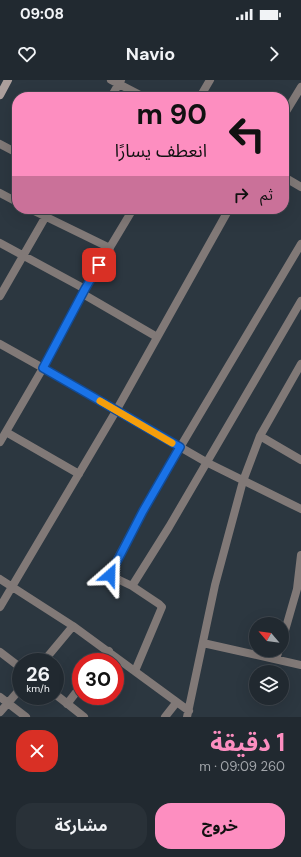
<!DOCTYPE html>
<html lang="ar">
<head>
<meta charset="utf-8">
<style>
	:root { --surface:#212930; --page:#293138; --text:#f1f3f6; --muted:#a2a6ab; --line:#3e454c; --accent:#fd8ec0 }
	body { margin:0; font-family:"DM Sans","Noto Sans Arabic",sans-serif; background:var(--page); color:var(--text); direction:rtl; height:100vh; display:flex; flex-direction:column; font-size:15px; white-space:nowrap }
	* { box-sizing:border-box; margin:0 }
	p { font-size:13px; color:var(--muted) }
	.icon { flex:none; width:22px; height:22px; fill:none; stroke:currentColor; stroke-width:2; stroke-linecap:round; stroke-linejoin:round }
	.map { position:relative; height:637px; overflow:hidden; direction:ltr }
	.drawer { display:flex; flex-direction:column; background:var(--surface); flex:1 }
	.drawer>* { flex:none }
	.banner { position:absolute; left:12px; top:12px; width:277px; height:122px; border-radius:16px; box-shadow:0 4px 16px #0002,0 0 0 1px var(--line); direction:rtl; background:#fd8ec0; color:#111; overflow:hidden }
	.needle { width:26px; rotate:299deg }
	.buttons { position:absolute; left:249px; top:537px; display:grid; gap:8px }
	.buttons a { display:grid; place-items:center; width:40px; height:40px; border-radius:50%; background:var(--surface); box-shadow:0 4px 16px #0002,0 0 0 1px var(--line); font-size:20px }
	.speed { position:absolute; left:12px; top:573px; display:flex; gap:8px; font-size:20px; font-weight:700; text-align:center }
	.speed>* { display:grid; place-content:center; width:52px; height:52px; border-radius:50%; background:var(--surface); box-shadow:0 4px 16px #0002,0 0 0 1px var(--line); line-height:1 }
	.speed small { font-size:10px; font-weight:400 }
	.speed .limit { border:6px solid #d22; background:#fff; color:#111 }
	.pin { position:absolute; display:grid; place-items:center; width:34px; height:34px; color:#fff; margin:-17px; border-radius:8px; box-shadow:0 2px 6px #0006 }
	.me { position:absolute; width:44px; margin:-22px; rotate:25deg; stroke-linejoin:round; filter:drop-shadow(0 0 3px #0008) }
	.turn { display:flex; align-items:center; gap:14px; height:84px; padding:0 16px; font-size:18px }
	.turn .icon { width:52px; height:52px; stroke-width:2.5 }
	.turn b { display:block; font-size:28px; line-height:34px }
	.then { display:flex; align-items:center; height:38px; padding:0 16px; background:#0003; gap:8px; font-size:15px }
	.round { display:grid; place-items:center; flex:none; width:42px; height:42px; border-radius:16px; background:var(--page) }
	.headline { display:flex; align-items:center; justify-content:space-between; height:68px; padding:0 16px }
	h1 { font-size:24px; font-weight:700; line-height:30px; color:var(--accent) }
	.action { display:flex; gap:8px; margin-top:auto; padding:8px 16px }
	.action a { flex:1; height:46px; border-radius:16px; background:var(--accent); color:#111; font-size:16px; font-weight:700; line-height:46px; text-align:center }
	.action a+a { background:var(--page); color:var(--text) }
	.status { display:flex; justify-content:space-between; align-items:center; height:28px; padding:0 20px; background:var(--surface); direction:ltr }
	.status svg { height:11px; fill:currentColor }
	header { display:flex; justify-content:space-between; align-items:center; height:52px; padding:0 16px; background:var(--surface); font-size:18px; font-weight:700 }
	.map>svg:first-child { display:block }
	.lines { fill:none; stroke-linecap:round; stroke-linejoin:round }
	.street { stroke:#817977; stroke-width:8 }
	.secondary { stroke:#ab9f9c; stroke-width:8 }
	.route-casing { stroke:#114b97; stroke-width:10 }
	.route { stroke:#1a73e8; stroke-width:7 }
	.slow { stroke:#f59e0b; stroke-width:7 }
</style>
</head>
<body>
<div class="status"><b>09:08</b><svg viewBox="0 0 49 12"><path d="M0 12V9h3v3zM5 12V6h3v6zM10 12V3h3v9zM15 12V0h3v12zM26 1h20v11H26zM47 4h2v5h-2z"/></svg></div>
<header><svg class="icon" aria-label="forward" viewBox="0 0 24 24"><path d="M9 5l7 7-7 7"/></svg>Navio<svg class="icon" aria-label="heart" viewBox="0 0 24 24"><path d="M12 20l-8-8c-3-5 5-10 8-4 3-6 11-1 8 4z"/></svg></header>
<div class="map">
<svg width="301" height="637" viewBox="0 0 301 637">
	<rect width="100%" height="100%" fill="#2c3740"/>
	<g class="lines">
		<path class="street" d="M 111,0 L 144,17
			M 111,17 L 121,0
			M 200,17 L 210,0
			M 284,35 L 301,7
			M 0,64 L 17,73
			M 284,97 L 301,107
			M 0,113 L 17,122
			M 30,129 L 110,168
			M 0,163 L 85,209
			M 83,214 L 157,257
			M 0,216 L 50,129
			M 0,264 L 43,288 L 206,382 L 301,429
			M 6,352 L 79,394
			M 260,356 L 301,380
			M 0,362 L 43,288 L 85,209 L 133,129
			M 0,499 L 73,546 L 189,631
			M 132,506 L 111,496 L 110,493 L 143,431 L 169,386 L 301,164
			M 0,527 L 116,331 L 229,129
			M 282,561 L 297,509 L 301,475
			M 203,563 L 301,585
			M 0,572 L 21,588
			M 276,579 L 279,570
			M 43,582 L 73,546
			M 101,582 L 109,571
			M 135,591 L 162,527 L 159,524 L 132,506 L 169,447 L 301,221
			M 55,614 L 84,637
			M 0,617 L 26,637
			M 67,624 L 81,606
			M 0,632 L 21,608
			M 165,637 L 176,623
			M 187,637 L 215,505 L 243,401 L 260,356 L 301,284"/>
		<path class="secondary" d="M 0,15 L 8,0"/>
	</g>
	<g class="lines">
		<defs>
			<path id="route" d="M 99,185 L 85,209 L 43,288 L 180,367 L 143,431 L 110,495"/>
		</defs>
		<use href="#route" class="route-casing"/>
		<use href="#route" class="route"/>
		<path class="slow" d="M 100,321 L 172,363"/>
	</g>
</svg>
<div class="buttons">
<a><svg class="needle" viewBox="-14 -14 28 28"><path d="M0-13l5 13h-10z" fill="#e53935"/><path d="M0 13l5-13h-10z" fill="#a2a6ab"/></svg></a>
<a><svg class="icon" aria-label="layers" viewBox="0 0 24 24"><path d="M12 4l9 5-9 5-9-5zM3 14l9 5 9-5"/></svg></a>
</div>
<div class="speed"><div>26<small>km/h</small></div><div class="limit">30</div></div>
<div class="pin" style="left:99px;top:185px;background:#d93025"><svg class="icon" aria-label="arrive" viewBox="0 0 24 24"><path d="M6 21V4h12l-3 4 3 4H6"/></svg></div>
<svg class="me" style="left:110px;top:495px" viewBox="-20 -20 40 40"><path d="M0-17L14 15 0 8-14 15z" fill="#1a73e8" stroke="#fff" stroke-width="4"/></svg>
<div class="banner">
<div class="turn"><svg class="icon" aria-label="left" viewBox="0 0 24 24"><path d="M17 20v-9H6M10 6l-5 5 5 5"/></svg><div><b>90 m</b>انعطف يسارًا</div></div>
<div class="then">ثم<svg class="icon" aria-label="right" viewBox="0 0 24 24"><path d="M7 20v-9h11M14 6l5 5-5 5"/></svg></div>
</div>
</div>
<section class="drawer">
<div class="headline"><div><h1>1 دقيقة</h1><p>260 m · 09:09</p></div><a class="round" style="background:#d93025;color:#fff"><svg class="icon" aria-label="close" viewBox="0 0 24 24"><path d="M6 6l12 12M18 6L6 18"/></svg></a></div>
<div class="action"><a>خروج</a><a>مشاركة</a></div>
</section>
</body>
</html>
